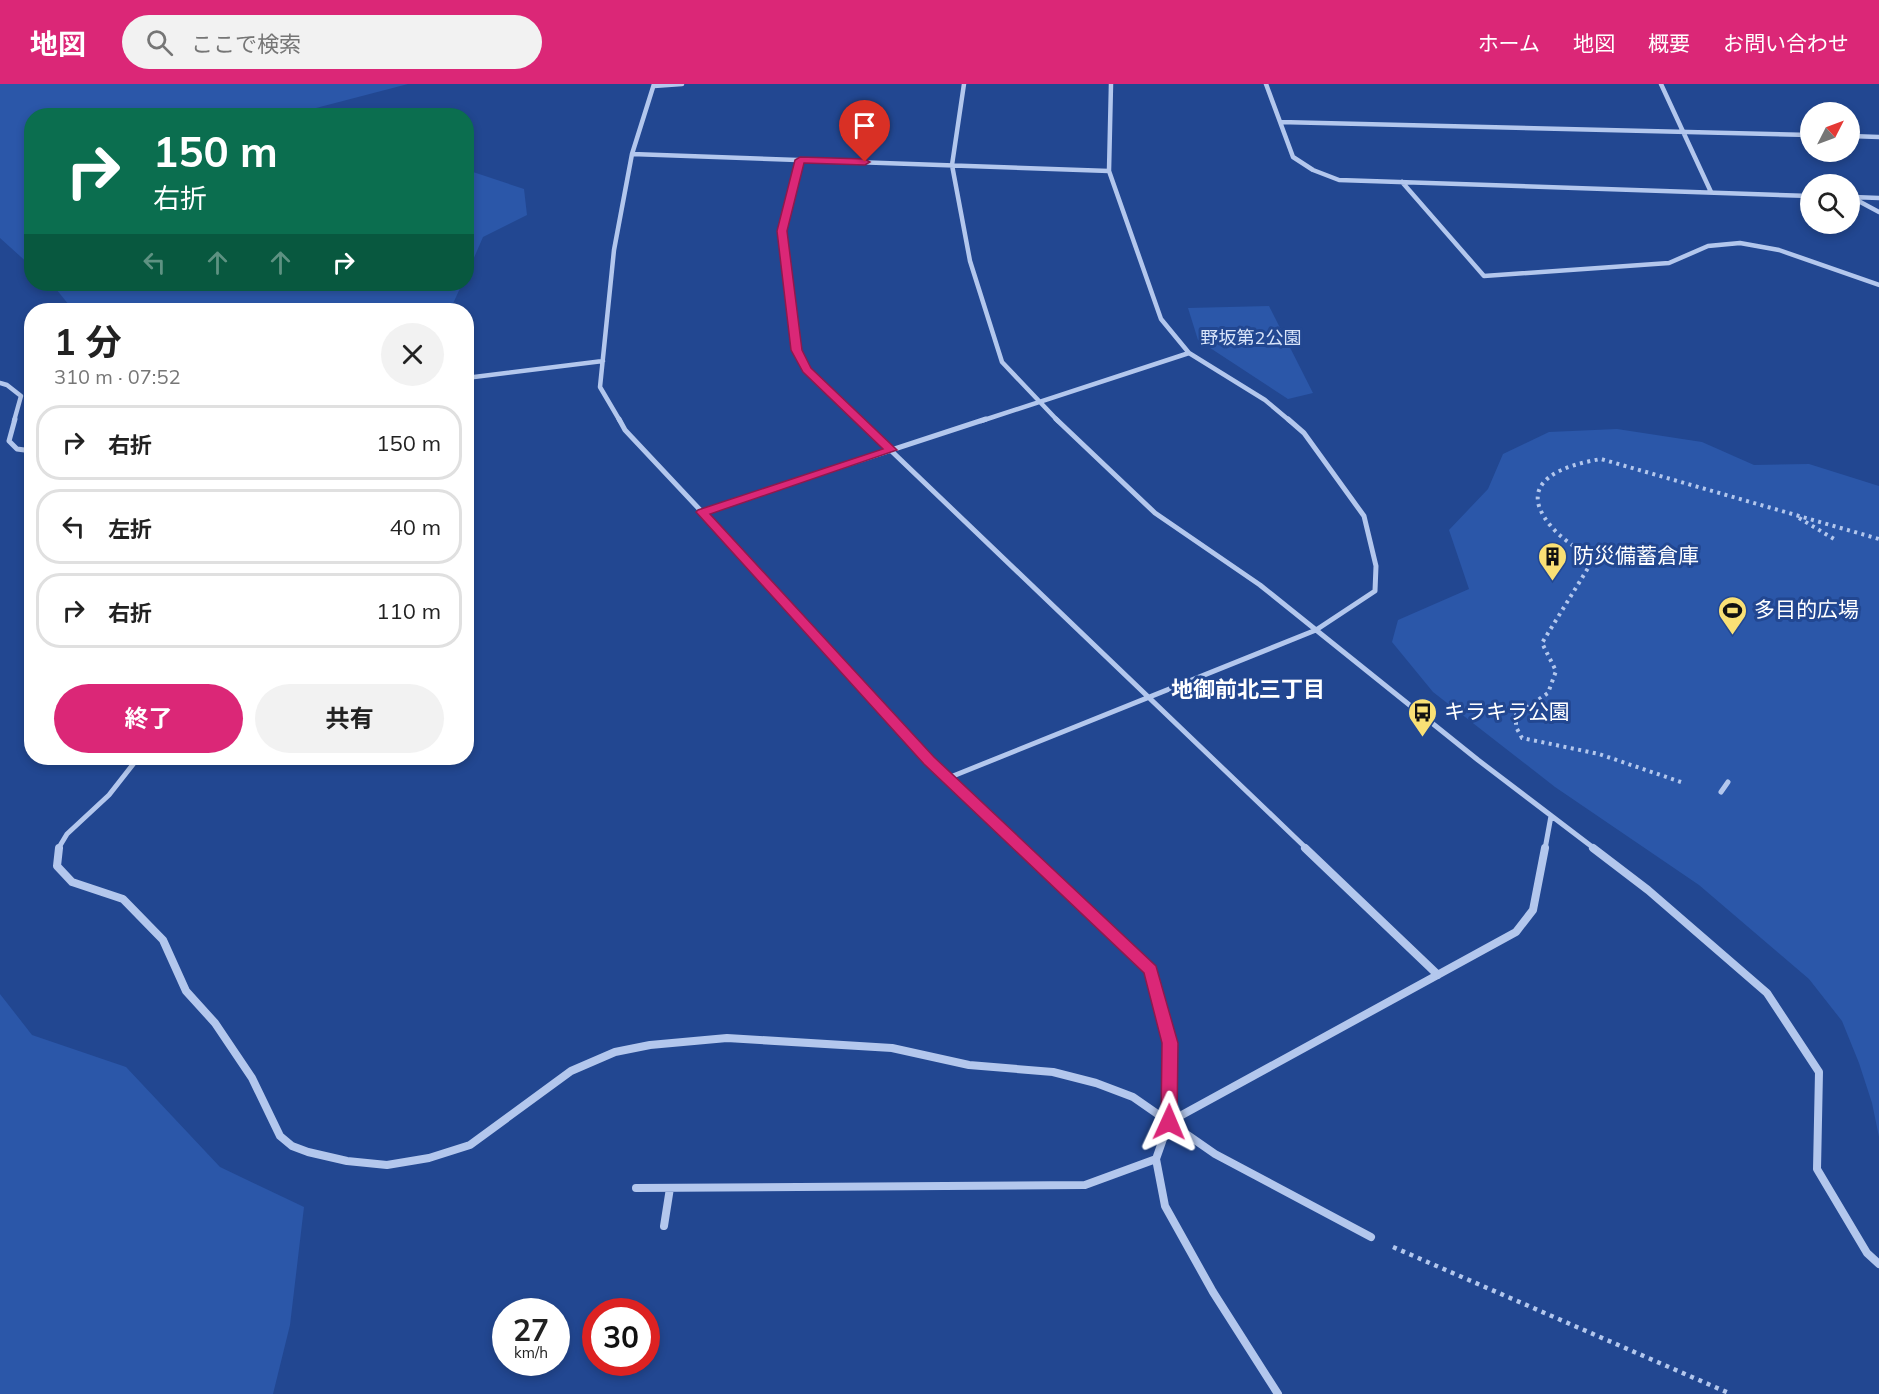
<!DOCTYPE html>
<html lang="ja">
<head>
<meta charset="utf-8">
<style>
	:root { --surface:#fff; --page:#f2f2f2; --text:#222; --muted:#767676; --line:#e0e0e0; --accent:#db2777 }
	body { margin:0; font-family:Mulish,"Noto Sans JP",sans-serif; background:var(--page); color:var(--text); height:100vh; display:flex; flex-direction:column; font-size:22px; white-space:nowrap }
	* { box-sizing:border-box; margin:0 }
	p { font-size:20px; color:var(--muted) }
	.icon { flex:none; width:33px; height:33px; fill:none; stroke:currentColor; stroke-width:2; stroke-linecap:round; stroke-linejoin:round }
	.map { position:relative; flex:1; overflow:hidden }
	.drawer { position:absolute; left:24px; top:219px; width:450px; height:462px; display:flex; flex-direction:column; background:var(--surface); border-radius:24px; box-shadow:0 3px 9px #0003 }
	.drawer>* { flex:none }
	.top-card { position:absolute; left:24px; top:24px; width:450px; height:183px; border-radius:24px; box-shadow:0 3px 9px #0003; background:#0b6e4f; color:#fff; overflow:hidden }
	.needle { width:39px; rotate:48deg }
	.tools { position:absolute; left:1800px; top:18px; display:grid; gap:12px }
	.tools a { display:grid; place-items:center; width:60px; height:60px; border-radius:50%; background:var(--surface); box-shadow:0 3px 9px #0003; font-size:30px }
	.speed { position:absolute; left:492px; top:1214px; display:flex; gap:12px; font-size:30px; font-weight:700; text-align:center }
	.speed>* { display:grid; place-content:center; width:78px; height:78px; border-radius:50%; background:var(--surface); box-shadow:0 3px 9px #0003; line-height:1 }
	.speed small { font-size:15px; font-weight:400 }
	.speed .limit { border:9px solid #d22; background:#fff; color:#111 }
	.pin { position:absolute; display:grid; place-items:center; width:51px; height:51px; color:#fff; margin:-62px -26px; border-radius:50% 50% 50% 0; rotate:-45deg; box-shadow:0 0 6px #0007 }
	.pin .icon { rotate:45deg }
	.me { position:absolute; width:66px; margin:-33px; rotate:1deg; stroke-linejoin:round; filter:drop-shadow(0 0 4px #0008) }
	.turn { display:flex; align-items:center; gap:21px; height:126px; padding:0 30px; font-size:27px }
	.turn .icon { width:78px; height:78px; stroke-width:2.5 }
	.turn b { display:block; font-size:42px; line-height:51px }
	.lanes { display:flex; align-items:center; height:57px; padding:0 30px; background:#0003; justify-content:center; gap:30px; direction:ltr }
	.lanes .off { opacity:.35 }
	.round { display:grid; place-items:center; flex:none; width:63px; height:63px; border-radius:32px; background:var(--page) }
	.headline { display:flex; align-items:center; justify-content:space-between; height:102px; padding:0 30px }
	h1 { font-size:36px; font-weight:700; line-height:45px }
	.action { display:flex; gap:12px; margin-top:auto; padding:12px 30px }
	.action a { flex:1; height:69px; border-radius:36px; background:var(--accent); color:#fff; font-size:24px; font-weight:700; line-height:69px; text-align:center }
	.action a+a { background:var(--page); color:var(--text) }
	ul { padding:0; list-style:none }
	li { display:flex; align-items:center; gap:18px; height:75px; margin:0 12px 9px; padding:0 18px; border:3px solid var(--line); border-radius:24px }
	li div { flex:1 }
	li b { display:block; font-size:22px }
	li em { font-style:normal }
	header { display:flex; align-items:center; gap:36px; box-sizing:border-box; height:84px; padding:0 30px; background:var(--accent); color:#fff }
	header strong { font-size:28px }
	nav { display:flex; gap:33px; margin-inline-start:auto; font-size:21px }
	.search { width:420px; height:54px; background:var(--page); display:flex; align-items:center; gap:15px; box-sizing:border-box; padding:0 21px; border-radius:33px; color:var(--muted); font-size:22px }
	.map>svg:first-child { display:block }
	.green { fill:#2b57a9 }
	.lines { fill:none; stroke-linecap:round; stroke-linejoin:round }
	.path-far1 { stroke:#b3c7ed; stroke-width:4; stroke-dasharray:3 4.5; stroke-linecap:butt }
	.path { stroke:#b3c7ed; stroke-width:4.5; stroke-dasharray:4 5; stroke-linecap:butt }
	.street-far2 { stroke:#b3c7ed; stroke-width:4.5 }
	.street-far1 { stroke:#b3c7ed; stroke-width:5 }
	.street { stroke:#b3c7ed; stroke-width:8 }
	.route { fill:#db2777; stroke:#8e194d; stroke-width:1.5 }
	.labels { text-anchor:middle; stroke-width:6; stroke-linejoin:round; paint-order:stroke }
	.far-park-label { font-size:18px; fill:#d8e4f9; stroke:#224791 }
	.poi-label { font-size:21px; fill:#fff; stroke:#224791; text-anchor:start }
	.neighbourhood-label { font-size:22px; font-weight:bold; fill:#fff; stroke:#224791 }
</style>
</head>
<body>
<header>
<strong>地図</strong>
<div class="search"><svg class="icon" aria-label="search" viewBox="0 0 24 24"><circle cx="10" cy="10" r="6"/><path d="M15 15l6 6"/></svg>ここで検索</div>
<nav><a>ホーム</a><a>地図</a><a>概要</a><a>お問い合わせ</a></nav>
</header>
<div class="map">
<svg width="1879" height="1310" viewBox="0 0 1879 1310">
	<rect width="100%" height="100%" fill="#224791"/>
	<path class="green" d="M 0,0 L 408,0 L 316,24 L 318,31 L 32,32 L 31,182 L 0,154 Z
		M 467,86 L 524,105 L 527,131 L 483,153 L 467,190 Z
		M 52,200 L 462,200 L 450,226 L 73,226 Z
		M 1269,222 L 1313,309 L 1288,315 L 1198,256 L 1188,224 Z
		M 1617,345 L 1702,358 L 1754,381 L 1809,380 L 1879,402 L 1879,1053 L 1872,1019 L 1859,979 L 1842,937 L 1809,895 L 1699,801 L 1555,703 L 1433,608 L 1392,558 L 1398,536 L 1469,505 L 1449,446 L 1488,405 L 1503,370 L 1549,348 Z
		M 0,910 L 32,951 L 126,983 L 220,1083 L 304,1123 L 290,1241 L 273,1310 L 0,1310 Z"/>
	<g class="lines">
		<path class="path-far1" d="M 1799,434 L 1834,455
			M 1681,698 L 1599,670 L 1522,654 L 1516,643 L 1516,631 L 1548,609 L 1556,587 L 1542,559 L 1593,476 C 1579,465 1561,455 1550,441 C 1514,397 1565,381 1601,375 L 1879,455"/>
		<path class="path" d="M 1393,1163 L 1731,1310"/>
		<path class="street-far2" d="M 964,0 L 952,81 L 970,177 L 1002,278 L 1058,337
			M 1111,0 L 1109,87 L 1161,235 L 1189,269 L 1265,316 L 1290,337
			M 1266,0 L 1293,73 L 1313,86 L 1339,96 L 1810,112
			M 1661,0 L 1711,108
			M 654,2 L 682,0
			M 1280,38 L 1810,51
			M 1850,52 L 1879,53
			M 632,70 L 1109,87
			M 800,76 L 782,147 L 797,266 L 807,286 L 860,337
			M 1402,98 L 1484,192 L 1669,179 L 1708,162 L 1740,159 L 1779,166 L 1879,201
			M 1851,113 L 1879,128
			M 1853,113 L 1879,114
			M 466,294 L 603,277
			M 0,299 L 7,301 L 21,312 L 14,337
			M 620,337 L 600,303 L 614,166 L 632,70 L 654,0
			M 981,337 L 1189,269"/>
		<path class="street-far1" d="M 15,335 L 9,357 L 17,365 L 32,367
			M 619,335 L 625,346 L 764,494 L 929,676 L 1023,765
			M 858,335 L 1307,765
			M 1056,335 L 1155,429 L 1260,501 L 1478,676 L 1595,765
			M 702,428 L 986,335
			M 948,694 L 1316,546 L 1375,507 L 1376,482 L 1364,432 L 1304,349 L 1288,335
			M 1721,708 L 1728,698
			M 58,765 L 67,750 L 109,711 L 138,674
			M 1545,765 L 1551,732"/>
		<path class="street" d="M 59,764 L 57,782 L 72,798 L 123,815 L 163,856 L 186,907 L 215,939 L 252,994 L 280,1052 L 292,1062 L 308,1068 L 347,1077 L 387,1081 L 429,1074 L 470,1061 L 571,987 L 615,968 L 650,961 L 727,954 L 892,964 L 969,981 L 1053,988 L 1096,999 L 1133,1013 L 1215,1070 L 1371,1153
			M 1022,764 L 1151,886 L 1170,959 L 1169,1038 L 1156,1075 L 1165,1122 L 1213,1208 L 1278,1310
			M 1305,764 L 1438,891
			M 1593,764 L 1648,806 L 1767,909 L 1819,988 L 1817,1085 L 1867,1169 L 1879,1180
			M 1169,1038 L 1516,848 L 1533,826 L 1545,764
			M 636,1104 L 1085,1101 L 1156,1075
			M 664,1142 L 670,1104"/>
	</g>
	<path class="route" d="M 800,73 L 865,75 L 870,78 L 865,81 L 804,79 L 787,147 L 802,266 L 811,284 L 897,366 L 710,430 L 934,673 L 1156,882 L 1178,959 L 1177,1038 L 1175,1043 L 1169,1045 L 1163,1043 L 1161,1038 L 1162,959 L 1144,889 L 924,680 L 696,428 L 698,426 L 883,365 L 803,288 L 791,266 L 777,147 L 795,76 Z"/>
	<defs>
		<symbol id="building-pin" viewBox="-11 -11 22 30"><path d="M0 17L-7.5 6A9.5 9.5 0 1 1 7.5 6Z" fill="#f9e075" stroke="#224791"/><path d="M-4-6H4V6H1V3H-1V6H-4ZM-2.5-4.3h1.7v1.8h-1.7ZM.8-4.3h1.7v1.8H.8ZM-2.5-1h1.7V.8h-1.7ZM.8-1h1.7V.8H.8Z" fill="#111"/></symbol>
		<symbol id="stadium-pin" viewBox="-11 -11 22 30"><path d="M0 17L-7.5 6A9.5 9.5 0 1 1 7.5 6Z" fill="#f9e075" stroke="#224791"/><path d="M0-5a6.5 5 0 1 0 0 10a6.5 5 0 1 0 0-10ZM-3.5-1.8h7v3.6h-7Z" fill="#111"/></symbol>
		<symbol id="bus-pin" viewBox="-11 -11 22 30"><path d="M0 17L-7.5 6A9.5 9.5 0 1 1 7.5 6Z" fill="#f9e075" stroke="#224791"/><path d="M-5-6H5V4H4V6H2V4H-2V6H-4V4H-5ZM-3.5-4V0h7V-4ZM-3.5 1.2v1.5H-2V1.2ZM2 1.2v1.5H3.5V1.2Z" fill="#111"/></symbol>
	</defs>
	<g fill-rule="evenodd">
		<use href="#building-pin" x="1536" y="456" width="33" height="45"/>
		<use href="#stadium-pin" x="1716" y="510" width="33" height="45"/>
		<use href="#bus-pin" x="1406" y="612" width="33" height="45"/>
	</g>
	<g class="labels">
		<g class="far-park-label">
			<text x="1251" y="260">野坂第2公園</text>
		</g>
		<g class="poi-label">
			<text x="1573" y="479">防災備蓄倉庫</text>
			<text x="1754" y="533">多目的広場</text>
			<text x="1444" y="635">キラキラ公園</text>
		</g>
		<g class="neighbourhood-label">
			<text x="1248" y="613">地御前北三丁目</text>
		</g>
	</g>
</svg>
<div class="tools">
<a><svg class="needle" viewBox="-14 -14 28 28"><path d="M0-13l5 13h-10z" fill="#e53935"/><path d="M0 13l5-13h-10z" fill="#767676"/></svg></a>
<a><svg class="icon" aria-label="search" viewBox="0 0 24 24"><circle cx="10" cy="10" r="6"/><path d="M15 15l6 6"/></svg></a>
</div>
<div class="speed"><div>27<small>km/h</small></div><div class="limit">30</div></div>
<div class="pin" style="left:865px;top:78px;background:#d93025"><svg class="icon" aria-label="arrive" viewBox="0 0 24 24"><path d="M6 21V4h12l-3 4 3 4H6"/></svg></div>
<svg class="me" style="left:1169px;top:1038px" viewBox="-20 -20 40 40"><path d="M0-17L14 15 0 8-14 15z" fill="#db2777" stroke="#fff" stroke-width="4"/></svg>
<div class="top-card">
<div class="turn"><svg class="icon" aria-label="right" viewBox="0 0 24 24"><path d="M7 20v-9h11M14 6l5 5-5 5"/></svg><div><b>150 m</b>右折</div></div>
<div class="lanes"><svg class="icon off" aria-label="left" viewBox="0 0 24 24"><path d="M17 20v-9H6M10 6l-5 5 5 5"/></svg><svg class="icon off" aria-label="ahead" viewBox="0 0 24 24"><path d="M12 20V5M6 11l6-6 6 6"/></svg><svg class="icon off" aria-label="ahead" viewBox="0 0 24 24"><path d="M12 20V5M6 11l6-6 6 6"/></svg><svg class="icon" aria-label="right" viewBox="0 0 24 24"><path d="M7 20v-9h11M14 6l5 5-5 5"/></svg></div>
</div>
<section class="drawer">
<div class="headline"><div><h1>1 分</h1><p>310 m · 07:52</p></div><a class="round"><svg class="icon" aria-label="close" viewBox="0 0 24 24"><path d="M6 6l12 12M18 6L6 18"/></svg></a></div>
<ul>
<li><svg class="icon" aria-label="right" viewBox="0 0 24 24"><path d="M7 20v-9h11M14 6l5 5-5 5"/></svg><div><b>右折</b></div><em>150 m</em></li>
<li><svg class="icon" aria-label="left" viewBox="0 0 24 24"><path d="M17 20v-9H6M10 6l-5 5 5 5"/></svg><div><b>左折</b></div><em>40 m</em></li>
<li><svg class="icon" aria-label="right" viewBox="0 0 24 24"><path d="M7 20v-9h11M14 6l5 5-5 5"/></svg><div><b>右折</b></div><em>110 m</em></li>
</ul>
<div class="action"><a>終了</a><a>共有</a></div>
</section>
</div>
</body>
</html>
